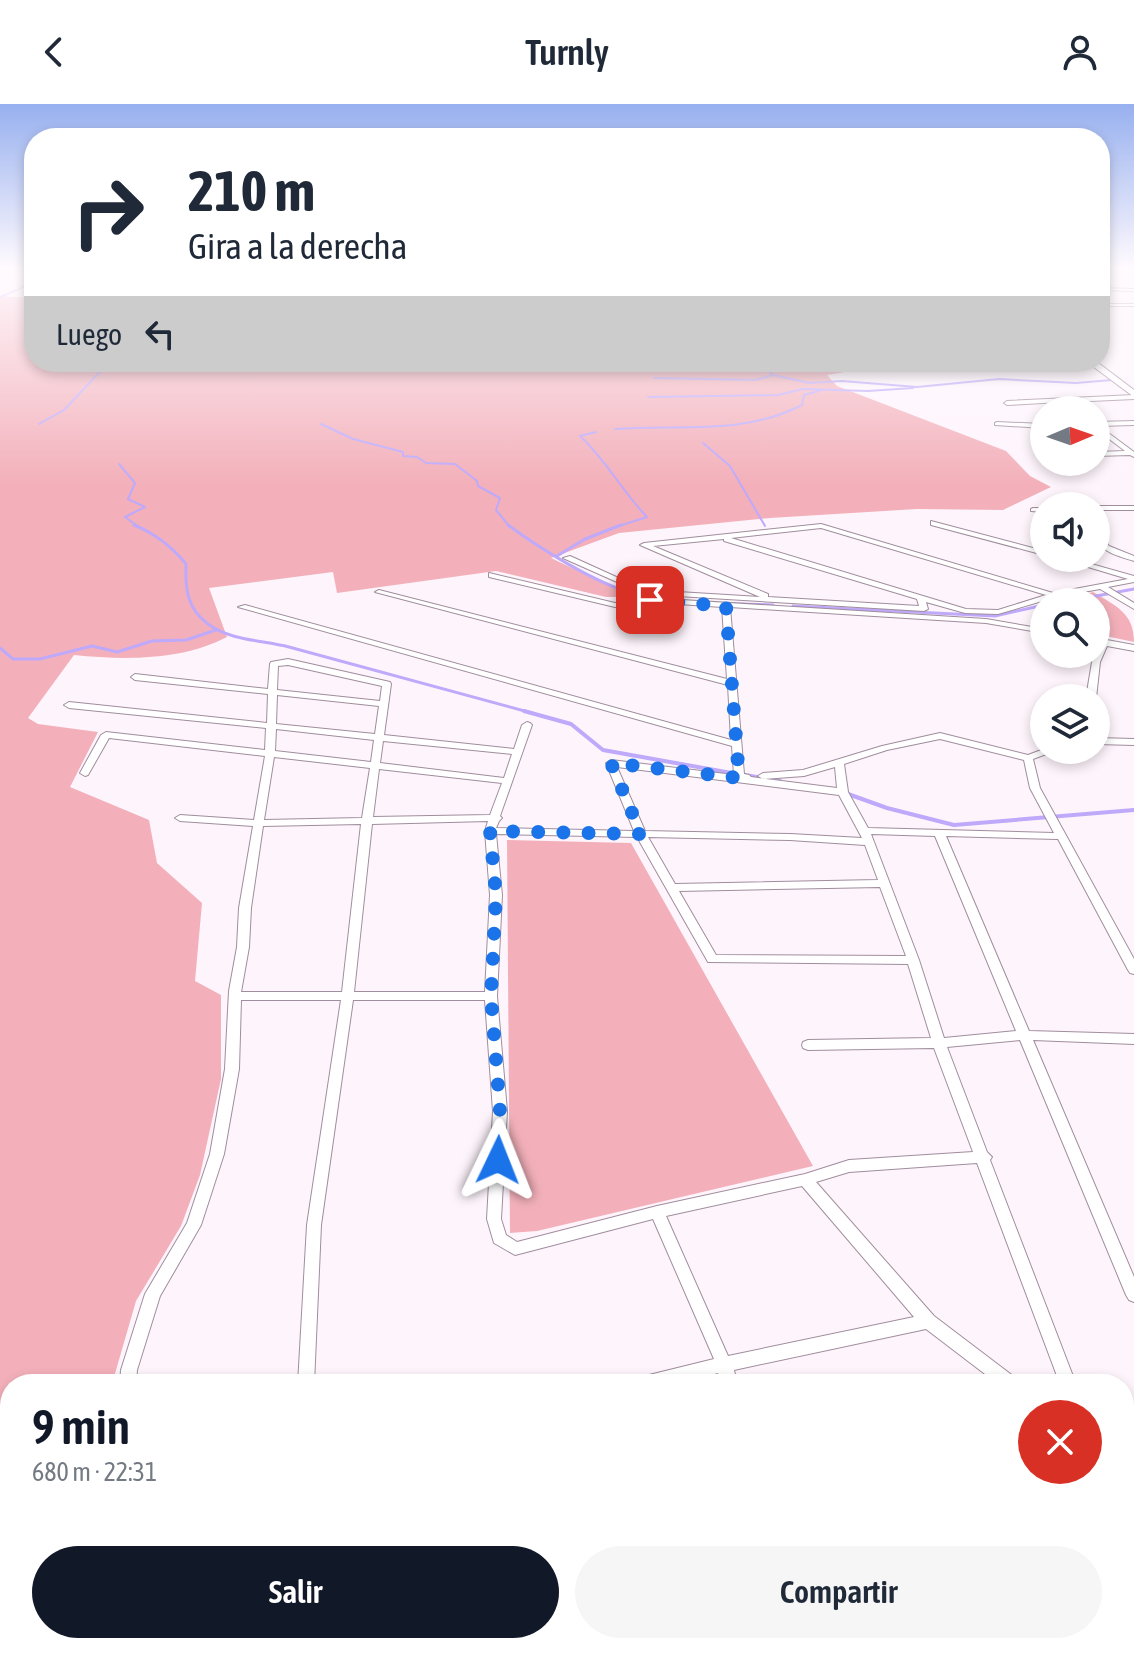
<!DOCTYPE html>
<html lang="es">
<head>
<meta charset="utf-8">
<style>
	:root { --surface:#fff; --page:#f6f6f7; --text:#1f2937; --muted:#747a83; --accent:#111827 }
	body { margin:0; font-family:"Asap Condensed",sans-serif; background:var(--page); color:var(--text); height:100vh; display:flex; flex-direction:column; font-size:30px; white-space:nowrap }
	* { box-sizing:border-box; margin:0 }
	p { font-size:26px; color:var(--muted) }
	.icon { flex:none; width:44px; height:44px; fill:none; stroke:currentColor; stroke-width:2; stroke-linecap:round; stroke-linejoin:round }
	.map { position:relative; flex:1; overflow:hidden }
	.side { position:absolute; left:0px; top:1270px; width:1134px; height:280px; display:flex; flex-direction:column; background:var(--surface); border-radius:32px 32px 0 0; box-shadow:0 4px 12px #0003 }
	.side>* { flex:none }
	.guide { position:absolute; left:24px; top:24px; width:1086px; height:244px; border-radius:32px; box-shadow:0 4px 12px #0003; background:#fff; color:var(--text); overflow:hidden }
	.needle { width:52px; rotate:88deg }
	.controls { position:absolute; left:1030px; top:292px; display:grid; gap:16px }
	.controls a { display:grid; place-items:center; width:80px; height:80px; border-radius:50%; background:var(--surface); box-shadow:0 4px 12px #0003; font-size:40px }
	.pin { position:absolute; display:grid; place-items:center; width:68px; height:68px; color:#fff; margin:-34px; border-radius:16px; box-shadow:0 4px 12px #0006 }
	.me { position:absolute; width:88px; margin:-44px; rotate:2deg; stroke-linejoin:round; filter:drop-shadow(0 0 6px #0008) }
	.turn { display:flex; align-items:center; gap:28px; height:168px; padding:0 32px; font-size:36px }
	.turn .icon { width:104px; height:104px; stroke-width:2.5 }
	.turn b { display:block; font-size:56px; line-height:68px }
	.then { display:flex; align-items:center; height:76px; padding:0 32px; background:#0003; gap:16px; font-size:30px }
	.round { display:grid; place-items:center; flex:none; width:84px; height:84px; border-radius:42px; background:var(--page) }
	.summary { display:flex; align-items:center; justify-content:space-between; height:136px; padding:0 32px }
	h1 { font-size:48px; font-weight:600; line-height:60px; color:var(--accent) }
	.cta { display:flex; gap:16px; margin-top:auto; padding:16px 32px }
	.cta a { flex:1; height:92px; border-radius:48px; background:var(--accent); color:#fff; font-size:32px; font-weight:600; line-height:92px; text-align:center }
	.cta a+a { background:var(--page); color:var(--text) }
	header { display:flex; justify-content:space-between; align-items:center; height:104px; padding:0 32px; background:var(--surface); font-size:36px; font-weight:600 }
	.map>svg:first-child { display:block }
	.green { fill:#f3b0ba }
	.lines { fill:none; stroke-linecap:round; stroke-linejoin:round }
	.stream-far2 { stroke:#bea9fa; stroke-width:2 }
	.stream-far1 { stroke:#bea9fa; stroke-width:3 }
	.stream { stroke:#bea9fa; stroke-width:4 }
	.street-casing { stroke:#a08d9d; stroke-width:2 }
	.primary-casing { stroke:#a08d9d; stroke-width:2 }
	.street { fill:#fff; fill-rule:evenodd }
	.primary { fill:#fff; fill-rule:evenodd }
	.route { stroke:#1a73e8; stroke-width:14; stroke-dasharray:0 25.2 }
</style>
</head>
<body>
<header><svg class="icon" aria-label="back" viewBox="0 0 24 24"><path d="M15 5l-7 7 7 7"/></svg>Turnly<svg class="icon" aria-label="person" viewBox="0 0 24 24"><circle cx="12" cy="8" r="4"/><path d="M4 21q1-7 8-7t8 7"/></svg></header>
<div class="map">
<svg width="1134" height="1550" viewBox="0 0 1134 1550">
	<rect width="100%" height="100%" fill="#fef5fc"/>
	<path class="green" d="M 0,192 L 34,194 L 34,258 L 871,258 L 856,266 L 827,271 L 837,282 L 1006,347 L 1030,372 L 1051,383 L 1003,406 L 917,405 L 770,414 L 619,429 L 551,454 L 633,493 L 606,493 L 496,467 L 337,489 L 333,468 L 209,484 L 227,533 C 181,557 124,556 74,551 L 28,614 L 38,620 L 98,628 L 70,683 L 149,716 L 157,759 L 202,799 L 195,877 L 221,891 L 221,975 L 200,1071 L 181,1122 L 136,1197 L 112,1280 L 10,1280 L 10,1370 L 0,1370 Z
		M 1093,488 C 1116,502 1134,509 1134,538 L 1096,530 L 1096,498 L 1060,498 Z
		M 507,736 L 631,739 L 813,1062 L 537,1127 L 510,1129 Z"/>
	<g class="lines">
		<path class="stream-far2" d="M 19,185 L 34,176
			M 0,193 L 17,186
			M 761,258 L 773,271 L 809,279 L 842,277 L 917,283 L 999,275 L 1076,279 L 1112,276
			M 654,274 L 756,276 L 773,271
			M 648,293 L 778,291 L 803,285 L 868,287 L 913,284
			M 39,320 L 64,306 L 109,258
			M 321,320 L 353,335 L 403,348 L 403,352 L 417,353 L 426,359 L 455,360 L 477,377 L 478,382 L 500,394 L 496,406 L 510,423
			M 615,325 C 679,320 742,332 802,301 L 804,291 L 819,287
			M 596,328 L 580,332 C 606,356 622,387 647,413 L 616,423
			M 703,339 L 730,362 L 765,422
			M 119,360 L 135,379 L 128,395 L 145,403 L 125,413 L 139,423"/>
		<path class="stream-far1" d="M 134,421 C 156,430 171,442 186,460 C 185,484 187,505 208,520 C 231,537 262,536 289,543 C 370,565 451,587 532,609
			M 508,421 C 539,444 595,479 632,489 C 677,501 726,499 773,501
			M 557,452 L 585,435 L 621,421
			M 1064,498 L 1134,485
			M 793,502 L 995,512 L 1044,501
			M 0,544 L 13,555 L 40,555 L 92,542 L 117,548 L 152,537 L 186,536 L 216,526"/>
		<path class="stream" d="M 524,607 L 571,620 L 603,646 L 737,670
			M 745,671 L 780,677
			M 848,690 L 887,704 L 954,721 L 1134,706"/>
		<defs>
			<path id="street" d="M 1100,184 L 1134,185 L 1134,187 L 1100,186 Z
				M 1100,200 L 1134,200 L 1134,202 L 1100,202 Z
				M 1134,291 L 1134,295 L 1069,298 L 1079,306 L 1072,306 L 1062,298 L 1007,301 L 1004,299 L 1007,297 Z
				M 1134,317 L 1134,321 L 1099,322 L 1134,348 L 1134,353 L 1130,351 L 1096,352 L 1096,348 L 1125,347 L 1096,325 L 1096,318 Z
				M 997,318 L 1044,320 L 1044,324 L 995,321 L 995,319 Z
				M 1096,402 L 1134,402 L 1134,406 L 1096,406 Z
				M 1033,404 L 1044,404 L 1044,408 L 1031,407 L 1031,405 Z
				M 931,417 L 1044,447 L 1044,451 L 931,421 Z
				M 821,420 L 1053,489 L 1128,475 L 1058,454 L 1070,454 L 1134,472 L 1134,478 L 1108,483 L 1134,499 L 1134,505 L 1100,485 L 1056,493 L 998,510 L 965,509 L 926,498 L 928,505 L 924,507 L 644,490 L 563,454 L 570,452 L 645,486 L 760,493 L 640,441 L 644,439 ZM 821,424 L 1046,491 L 998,506 L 966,505 L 731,434 ZM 724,435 L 724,437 L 917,495 L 919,502 L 768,493 L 768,490 L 653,442 Z
				M 1096,429 L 1099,429 L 1109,442 L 1134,452 L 1134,457 C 1119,452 1097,448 1096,429 Z
				M 489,469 L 615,499 L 650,494 L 986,515 L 1044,525 L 1044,529 L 986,519 L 730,503 L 744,670 L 749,671 L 751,673 L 837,684 L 835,663 L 804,672 L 763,675 L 758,672 L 763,669 L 803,666 L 882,642 L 940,629 L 1028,651 L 1044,645 L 1057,646 L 1033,655 L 1040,684 L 1134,855 L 1134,870 L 1130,869 L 1128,866 L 1058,735 L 946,732 L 1029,927 L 1134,930 L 1134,940 L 1033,936 L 1134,1173 L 1134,1198 L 1129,1196 L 1126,1191 L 1020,936 L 947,943 L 987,1048 L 992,1053 L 990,1056 L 1076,1280 L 1060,1280 L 977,1059 L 849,1068 L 816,1078 L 934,1212 L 1017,1275 L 1019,1280 L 998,1280 L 926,1225 L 734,1266 L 737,1280 L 721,1280 L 718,1269 L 675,1280 L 637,1280 L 639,1275 L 645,1272 L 714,1255 L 653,1115 L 515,1151 L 494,1139 L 487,1115 L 493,1007 L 485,896 L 353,896 L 321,1121 L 314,1280 L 298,1280 L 307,1121 L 341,896 L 241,896 L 239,965 L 224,1050 L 201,1121 L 160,1192 L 137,1266 L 136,1280 L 120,1280 L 121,1266 L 145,1190 L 187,1119 L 210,1050 L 225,965 L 229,887 L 237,843 L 239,804 L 253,722 L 180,717 L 175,714 L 180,711 L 254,716 L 265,652 L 109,634 L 88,671 L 85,672 L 80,669 L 101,631 L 106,628 L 265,646 L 266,624 L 69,604 L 64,601 L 69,598 L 267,619 L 268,590 L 135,576 L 131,573 L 135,570 L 268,585 L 270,560 L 271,558 L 288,555 L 390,578 L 391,580 L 384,631 L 514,645 L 522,621 L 527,618 L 530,619 L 532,621 L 500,712 L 502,714 L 499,717 L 496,724 L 634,727 L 606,659 L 611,656 L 734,671 L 732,642 L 238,503 L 245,501 L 731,636 L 728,581 L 375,488 L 379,486 L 727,575 L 722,503 L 650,498 L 615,503 L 489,473 ZM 288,561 L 382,582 L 380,597 L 277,586 L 278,562 ZM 277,591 L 379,602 L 375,630 L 276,620 ZM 276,625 L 374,636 L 371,658 L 275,647 ZM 940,635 L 1024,656 L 1030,684 L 1054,729 L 868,724 L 848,688 L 844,660 L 887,646 ZM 383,637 L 512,650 L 504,674 L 380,659 ZM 274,653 L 370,664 L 362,714 L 264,716 ZM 617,663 L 839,691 L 862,734 L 790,730 L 645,727 ZM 379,665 L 502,679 L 490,711 L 373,713 ZM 488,717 L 485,727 L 490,791 L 485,888 L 354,888 L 372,720 ZM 361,720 L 342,888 L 241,888 L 249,843 L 251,804 L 263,722 ZM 496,730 L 637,733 L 708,858 L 908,860 L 931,934 L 808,936 L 803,938 L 802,941 L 803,944 L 808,946 L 934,944 L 973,1048 L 849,1056 L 805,1070 L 657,1102 L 517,1138 L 506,1131 L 501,1115 L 507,1007 L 497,892 L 502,791 ZM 871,730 L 935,732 L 1016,927 L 944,934 L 919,856 ZM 648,733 L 790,736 L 865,741 L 878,776 L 675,780 ZM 880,783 L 906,852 L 716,851 L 679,787 ZM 802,1082 L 914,1213 L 728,1252 L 666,1112 Z
				M 1096,534 L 1134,541 L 1134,547 L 1107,542 L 1100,558 L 1096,594 L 1086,594 L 1092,558 L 1099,540 L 1096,540 Z
				M 1096,634 L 1134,635 L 1134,641 L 1096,640 Z
				M 0,1376 L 10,1377 L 10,1395 L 0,1394 Z
				M 1124,1405 L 1130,1408 L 1134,1415 L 1134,1444 L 1128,1441 L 1124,1434 Z
				M 1134,1492 L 1134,1510 L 1124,1511 L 1124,1493 Z
				M 0,1500 L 10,1501 L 10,1519 L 0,1518 Z
				M 584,1540 L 608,1540 L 614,1550 L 590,1550 Z
				M 1014,1540 L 1034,1540 L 1038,1550 L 1018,1550 Z"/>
			<path id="primary" d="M 1087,258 L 1097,258 L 1134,286 L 1134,293 Z"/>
		</defs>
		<use href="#street" class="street-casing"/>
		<use href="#primary" class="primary-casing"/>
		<use href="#street" class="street"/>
		<use href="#primary" class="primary"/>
	</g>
	<linearGradient id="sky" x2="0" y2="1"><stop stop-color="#97b0ef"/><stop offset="0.43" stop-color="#fffafe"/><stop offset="1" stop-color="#fffafe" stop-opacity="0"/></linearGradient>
	<rect width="1134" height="380" fill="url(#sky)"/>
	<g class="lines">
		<path class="route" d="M 498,1056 L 500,1007 L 491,892 L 496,791 L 490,727 L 641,730 L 611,659 L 739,674 L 726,502 L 650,496"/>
	</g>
</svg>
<div class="controls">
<a><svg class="needle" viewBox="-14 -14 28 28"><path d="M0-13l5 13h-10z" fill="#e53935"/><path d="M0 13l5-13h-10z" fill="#747a83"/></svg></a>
<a><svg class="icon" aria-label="sound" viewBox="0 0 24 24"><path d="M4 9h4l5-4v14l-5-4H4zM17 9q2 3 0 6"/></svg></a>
<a><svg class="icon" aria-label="search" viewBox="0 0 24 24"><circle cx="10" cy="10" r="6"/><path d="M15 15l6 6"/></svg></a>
<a><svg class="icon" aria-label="layers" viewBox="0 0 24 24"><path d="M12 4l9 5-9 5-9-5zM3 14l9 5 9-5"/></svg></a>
</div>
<div class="pin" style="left:650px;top:496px;background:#d93025"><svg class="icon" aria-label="arrive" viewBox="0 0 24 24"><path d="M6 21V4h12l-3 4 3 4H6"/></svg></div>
<svg class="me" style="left:498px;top:1056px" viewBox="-20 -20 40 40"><path d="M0-17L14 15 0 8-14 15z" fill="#1a73e8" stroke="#fff" stroke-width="4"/></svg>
<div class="guide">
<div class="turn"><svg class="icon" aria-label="right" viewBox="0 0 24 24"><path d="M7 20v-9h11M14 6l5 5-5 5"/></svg><div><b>210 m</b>Gira a la derecha</div></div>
<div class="then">Luego<svg class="icon" aria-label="left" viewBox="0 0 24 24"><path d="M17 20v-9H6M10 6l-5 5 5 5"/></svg></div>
</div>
<section class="side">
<div class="summary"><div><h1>9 min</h1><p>680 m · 22:31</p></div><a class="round" style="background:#d93025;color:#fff"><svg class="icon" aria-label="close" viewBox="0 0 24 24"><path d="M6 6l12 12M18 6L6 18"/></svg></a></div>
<div class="cta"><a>Salir</a><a>Compartir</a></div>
</section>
</div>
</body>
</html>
